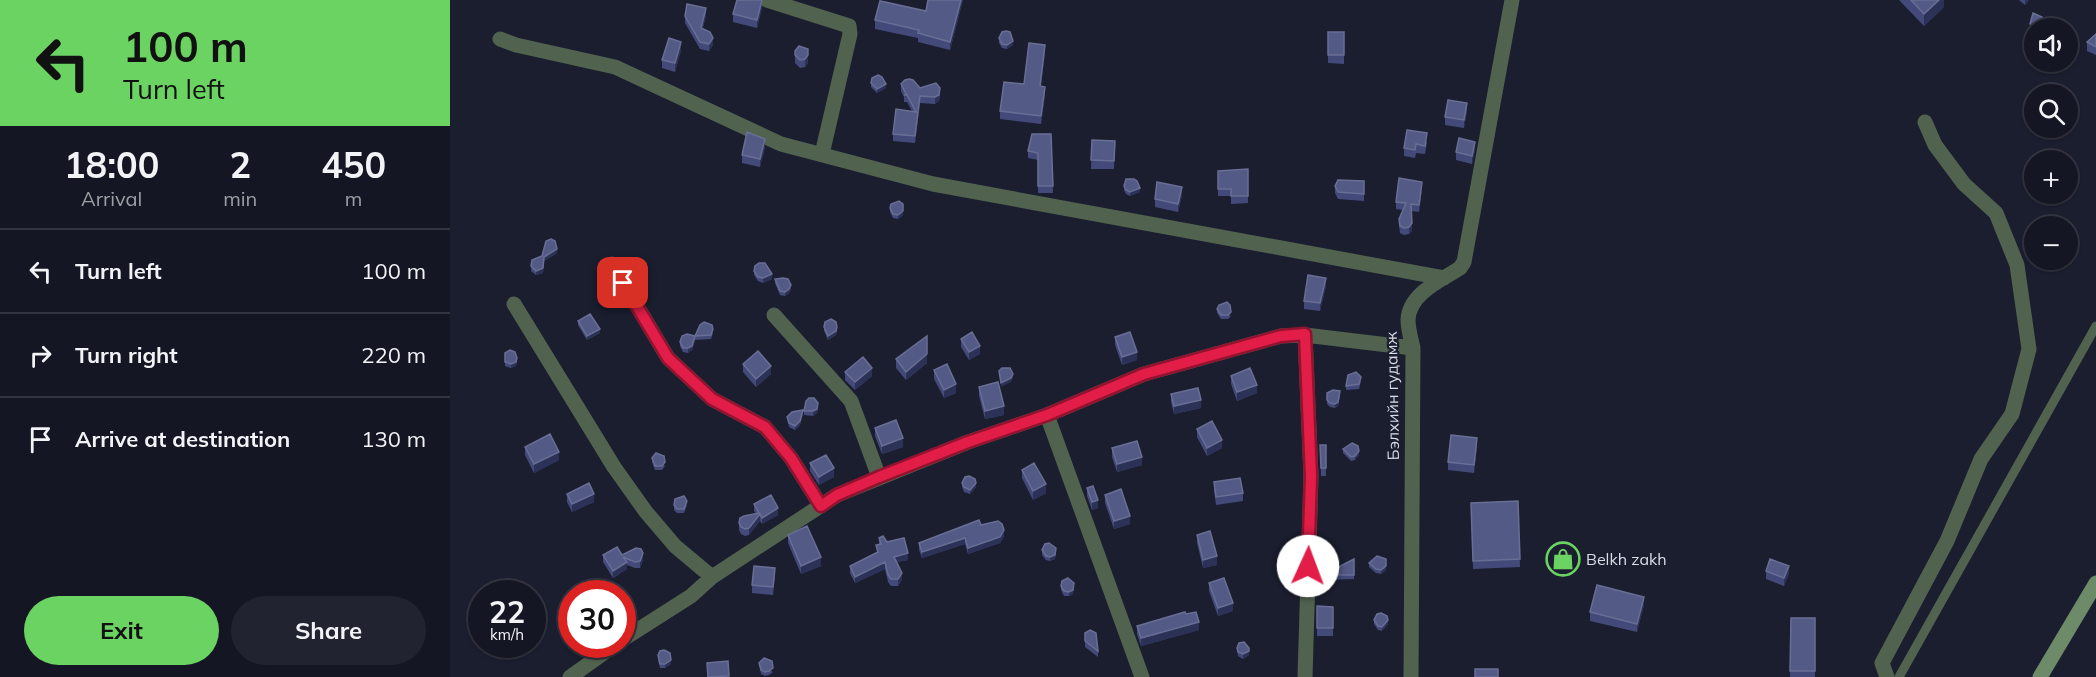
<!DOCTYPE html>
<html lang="en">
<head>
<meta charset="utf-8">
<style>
	:root { --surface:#141623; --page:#212330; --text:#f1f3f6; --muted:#9d9fa6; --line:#333541; --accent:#6bd362 }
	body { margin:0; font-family:Mulish,sans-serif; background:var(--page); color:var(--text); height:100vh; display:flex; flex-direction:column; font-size:22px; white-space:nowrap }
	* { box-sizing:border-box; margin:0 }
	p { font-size:20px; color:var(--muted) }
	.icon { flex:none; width:33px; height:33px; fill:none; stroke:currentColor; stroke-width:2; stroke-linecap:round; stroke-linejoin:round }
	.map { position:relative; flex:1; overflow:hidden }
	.side { display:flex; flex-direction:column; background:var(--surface); width:450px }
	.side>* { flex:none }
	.guide { background:#6bd362; color:#111; overflow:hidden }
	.fabs { position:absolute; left:1574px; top:18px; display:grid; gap:12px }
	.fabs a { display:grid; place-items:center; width:54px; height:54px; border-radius:50%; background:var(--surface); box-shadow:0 2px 4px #0004,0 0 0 2px var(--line); font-size:30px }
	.speed { position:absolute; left:18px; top:580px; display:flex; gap:12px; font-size:30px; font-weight:700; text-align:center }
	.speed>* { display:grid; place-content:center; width:78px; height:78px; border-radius:50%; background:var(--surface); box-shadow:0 2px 4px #0004,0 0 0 2px var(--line); line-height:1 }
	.speed small { font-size:15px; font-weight:400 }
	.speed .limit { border:9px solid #d22; background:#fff; color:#111 }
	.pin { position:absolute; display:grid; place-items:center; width:51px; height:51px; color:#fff; margin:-26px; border-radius:12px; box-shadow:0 3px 9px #0006 }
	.me { position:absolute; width:66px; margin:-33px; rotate:2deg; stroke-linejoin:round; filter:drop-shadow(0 0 4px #0008) }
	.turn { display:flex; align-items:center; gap:21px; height:126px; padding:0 24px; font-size:27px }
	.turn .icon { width:78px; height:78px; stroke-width:2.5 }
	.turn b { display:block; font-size:42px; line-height:51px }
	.eta { display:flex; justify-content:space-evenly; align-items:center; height:102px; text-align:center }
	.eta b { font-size:36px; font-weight:700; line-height:42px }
	.action { display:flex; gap:12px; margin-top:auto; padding:12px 24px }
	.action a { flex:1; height:69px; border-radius:36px; background:var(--accent); color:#111; font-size:24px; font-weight:700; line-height:69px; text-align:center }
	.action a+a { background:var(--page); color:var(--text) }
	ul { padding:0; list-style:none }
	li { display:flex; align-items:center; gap:18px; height:84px; padding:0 24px; border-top:2px solid var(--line) }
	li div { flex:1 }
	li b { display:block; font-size:22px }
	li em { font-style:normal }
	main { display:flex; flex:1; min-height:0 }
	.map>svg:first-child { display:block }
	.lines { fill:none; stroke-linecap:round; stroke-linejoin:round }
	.lane { stroke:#51634f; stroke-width:9 }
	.street { stroke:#51634f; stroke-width:15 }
	.secondary { stroke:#6d8a69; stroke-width:15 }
	.wall { fill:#434a7a }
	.shaded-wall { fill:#2c3257 }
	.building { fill:#545a86; stroke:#696e95; stroke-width:1.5 }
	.route-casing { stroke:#92132f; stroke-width:15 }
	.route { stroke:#e11d48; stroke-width:10 }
	.labels { text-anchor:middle; stroke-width:4.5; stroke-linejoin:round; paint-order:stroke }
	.street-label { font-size:16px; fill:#dadde8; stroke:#1b1e2f }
	.poi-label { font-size:16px; fill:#dadde8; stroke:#1b1e2f; text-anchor:start }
</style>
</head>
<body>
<main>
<section class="side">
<div class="guide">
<div class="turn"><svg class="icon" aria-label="left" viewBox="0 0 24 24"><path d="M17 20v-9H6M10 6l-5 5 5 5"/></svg><div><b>100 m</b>Turn left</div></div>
</div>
<div class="eta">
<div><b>18:00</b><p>Arrival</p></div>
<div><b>2</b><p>min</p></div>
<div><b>450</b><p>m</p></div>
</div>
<ul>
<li><svg class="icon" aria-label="left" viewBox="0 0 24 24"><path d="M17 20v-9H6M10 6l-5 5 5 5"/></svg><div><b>Turn left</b></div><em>100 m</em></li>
<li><svg class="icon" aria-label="right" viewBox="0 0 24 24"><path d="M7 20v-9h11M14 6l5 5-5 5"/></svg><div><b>Turn right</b></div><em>220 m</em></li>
<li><svg class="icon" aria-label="arrive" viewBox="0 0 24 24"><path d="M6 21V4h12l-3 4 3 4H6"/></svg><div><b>Arrive at destination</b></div><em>130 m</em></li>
</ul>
<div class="action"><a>Exit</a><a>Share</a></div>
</section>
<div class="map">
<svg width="1646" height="677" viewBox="0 0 1646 677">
	<rect width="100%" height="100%" fill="#1b1e2f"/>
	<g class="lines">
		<path class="lane" d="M 1449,677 L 1646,326"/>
		<path class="street" d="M 317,0 L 399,26 L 400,34 L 372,154
			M 50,39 L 66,45 L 165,67 L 331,144 L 483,184 L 994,278
			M 162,264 L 218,358 L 262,399 L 315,427 L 341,458 L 371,506
			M 64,304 L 164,467 L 196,512 L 225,546 L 262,577
			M 324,315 L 401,401 L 429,477
			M 855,335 L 861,476 L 855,677
			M 597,415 L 692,677
			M 172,640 L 241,596 L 262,577 L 387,495 L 518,442 L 597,415 L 694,374 L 831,336 L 855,335 L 963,348
			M 120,677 L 165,645
			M 961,677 L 963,348 C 961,339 958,329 958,320 C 959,293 992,280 1010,268 L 1014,262 L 1062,0
			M 1437,677 L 1432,663 L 1497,541 L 1531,459 L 1562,414 L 1579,349 L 1567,265 L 1546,213 L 1514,184 L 1485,145 L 1475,122"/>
		<path class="secondary" d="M 1590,677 L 1646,583"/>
	</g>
	<path class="wall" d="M 513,0 L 500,50 L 468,42 L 468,38 L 425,29 L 425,20 L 476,11 Z
		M 1449,0 L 1494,0 L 1494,7 L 1474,26 Z
		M 1569,0 L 1579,0 L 1575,5 Z
		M 312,8 L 307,28 L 283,22 L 283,14 Z
		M 256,15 L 253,28 L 263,45 L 259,51 L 250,49 L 235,23 L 235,16 Z
		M 1580,24 L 1593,26 L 1592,28 L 1584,28 L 1584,31 L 1580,28 Z
		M 878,32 L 894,32 L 894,64 L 878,63 Z
		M 1646,34 L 1646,55 L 1637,51 L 1637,42 Z
		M 549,38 L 563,45 L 557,49 L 552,48 L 549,43 Z
		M 349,46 L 358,63 L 355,67 L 350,68 L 345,63 L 345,51 Z
		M 231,50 L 225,72 L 212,68 L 212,60 Z
		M 595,53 L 591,86 L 595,95 L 591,124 L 550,119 L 550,111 L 574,84 Z
		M 421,83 L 436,88 L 427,93 L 421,87 Z
		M 451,84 L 470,88 L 490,95 L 489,101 L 485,104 L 470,103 L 465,143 L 443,141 L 443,134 L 462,111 L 457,102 L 454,102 L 454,97 L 451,91 Z
		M 1017,111 L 1014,128 L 995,125 L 995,117 Z
		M 601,134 L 603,193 L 588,193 L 588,160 L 578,158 L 578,151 Z
		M 642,140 L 665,141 L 664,169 L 641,169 Z
		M 977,142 L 975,154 L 966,153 L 965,158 L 954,156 L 954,148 Z
		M 315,147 L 310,167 L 292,163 L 292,155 Z
		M 1025,150 L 1022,164 L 1006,160 L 1006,152 Z
		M 798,169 L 798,203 L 781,204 L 781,196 L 768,196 L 768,171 Z
		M 914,181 L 914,201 L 888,199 L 885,193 L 885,186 Z
		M 674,186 L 690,192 L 680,196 L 676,194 L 674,190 Z
		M 972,189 L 969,212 L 962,211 L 962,231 L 959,234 L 954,235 L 950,233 L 949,226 L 949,219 L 953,210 L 946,209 L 946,202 Z
		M 732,195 L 728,212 L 705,207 L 705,199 Z
		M 440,208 L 453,215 L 448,219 L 443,218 L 440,212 Z
		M 107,253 L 94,261 L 93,273 L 86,275 L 81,271 L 82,260 Z
		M 304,271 L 322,279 L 313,283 L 308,281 L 304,275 Z
		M 325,279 L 341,289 L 339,293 L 335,296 L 330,295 L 325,283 Z
		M 876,286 L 870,311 L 854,309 L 854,301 Z
		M 767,309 L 781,316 L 778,319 L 771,319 L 767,313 Z
		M 128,321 L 150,333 L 137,340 L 128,325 Z
		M 374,327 L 387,331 L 386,335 L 378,340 L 374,331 Z
		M 263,333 L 261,339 L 245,340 L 242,350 L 238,353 L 233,352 L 230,346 L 230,342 L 245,336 Z
		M 665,337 L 687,360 L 672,365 L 665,345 Z
		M 511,339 L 530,354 L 519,360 L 511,347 Z
		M 55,353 L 67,362 L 66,366 L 61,368 L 55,366 Z
		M 446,359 L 477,363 L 456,380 L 446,368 Z
		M 293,364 L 321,374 L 306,387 L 293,372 Z
		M 484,370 L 506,393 L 494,398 L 484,379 Z
		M 395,372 L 422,376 L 405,390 L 395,380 Z
		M 781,376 L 807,393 L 787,401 L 781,384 Z
		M 911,381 L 909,389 L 896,390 L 896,386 Z
		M 529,387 L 554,415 L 535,419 L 529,396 Z
		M 721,394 L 751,408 L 724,414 L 721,402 Z
		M 890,395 L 888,406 L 885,408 L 880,407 L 877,404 L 877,400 Z
		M 368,407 L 367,413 L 363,416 L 354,415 L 354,411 Z
		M 353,414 L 350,425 L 345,430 L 339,427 L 337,417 Z
		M 425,428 L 453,447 L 432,454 L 425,436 Z
		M 747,429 L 772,448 L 757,456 L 747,437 Z
		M 870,445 L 876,445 L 876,476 L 871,476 Z
		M 1027,446 L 1024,473 L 998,470 L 998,462 Z
		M 75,447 L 109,460 L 84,473 L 75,455 Z
		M 662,448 L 692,465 L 667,472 L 662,457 Z
		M 893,449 L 909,455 L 905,460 L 901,461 L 893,453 Z
		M 202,458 L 215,466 L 212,470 L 205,470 L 202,462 Z
		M 360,463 L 384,477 L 369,485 L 360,471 Z
		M 572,470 L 596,493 L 583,500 L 572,478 Z
		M 764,482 L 793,493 L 793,501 L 766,505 L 764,490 Z
		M 512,483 L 526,487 L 520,494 L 514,492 L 512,487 Z
		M 637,488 L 648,508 L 642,510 L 637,496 Z
		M 117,494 L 144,502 L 122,512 L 117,502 Z
		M 655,495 L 680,524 L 664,529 L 655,503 Z
		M 1068,501 L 1070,567 L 1023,569 L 1021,503 Z
		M 304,504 L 328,515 L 312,524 L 310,521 L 299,535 L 295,536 L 291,534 L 289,530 L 289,523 L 306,514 L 304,511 Z
		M 224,505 L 237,505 L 234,513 L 227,513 L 224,510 Z
		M 531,525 L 554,536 L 550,543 L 518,554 L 515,544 L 472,558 L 469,550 L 469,543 Z
		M 338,535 L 371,566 L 351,574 L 338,543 Z
		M 747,535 L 767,565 L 753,568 L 747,543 Z
		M 429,538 L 437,542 L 458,560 L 447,562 L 452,580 L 448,586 L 441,586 L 438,582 L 435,569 L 405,583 L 400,573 L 400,566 L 427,552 L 426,545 L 429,544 Z
		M 592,550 L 606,552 L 605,559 L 600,561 L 596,560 L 592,555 Z
		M 153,555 L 172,555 L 193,560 L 190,568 L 185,568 L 177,565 L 177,569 L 163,578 L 153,562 Z
		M 904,559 L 904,579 L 873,580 L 873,575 Z
		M 919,563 L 936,570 L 931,574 L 926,573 L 919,567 Z
		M 1316,571 L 1339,574 L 1334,586 L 1316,579 Z
		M 325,576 L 323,595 L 302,593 L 302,585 Z
		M 759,583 L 783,611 L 768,616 L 759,591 Z
		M 611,586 L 624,588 L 623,594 L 619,596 L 614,596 L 611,590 Z
		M 1194,605 L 1187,632 L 1140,621 L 1140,612 Z
		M 867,606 L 883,607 L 883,636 L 867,636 Z
		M 736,614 L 749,630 L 691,646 L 687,634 L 687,626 Z
		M 1341,618 L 1365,618 L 1365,677 L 1340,677 Z
		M 924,620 L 938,624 L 932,631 L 928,630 L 924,624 Z
		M 635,633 L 648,651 L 648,657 L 635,647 Z
		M 787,648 L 799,651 L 799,655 L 793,659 L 788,656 Z
		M 208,655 L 221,664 L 215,668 L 210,668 L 208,659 Z
		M 309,663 L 323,672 L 319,675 L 315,676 L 311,674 Z"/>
	<path class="shaded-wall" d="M 312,0 L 312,8 L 307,28 L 307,20 Z
		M 511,0 L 513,0 L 500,50 L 500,42 Z
		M 1489,0 L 1494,0 L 1494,7 L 1474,26 L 1474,14 Z
		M 1575,0 L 1579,0 L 1575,5 Z
		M 256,8 L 256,15 L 251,35 L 251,28 Z
		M 1593,21 L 1593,26 L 1592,28 L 1586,28 Z
		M 263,38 L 263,45 L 259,51 L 259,44 Z
		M 563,41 L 563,45 L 557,49 L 557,45 Z
		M 231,42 L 231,50 L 225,72 L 225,63 Z
		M 595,45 L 595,53 L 590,94 L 590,86 Z
		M 358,55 L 358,63 L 355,67 L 355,59 Z
		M 436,84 L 436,88 L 427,93 L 427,89 Z
		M 595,87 L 595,95 L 591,124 L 591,116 Z
		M 490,88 L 490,95 L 489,101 L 485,104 L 485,97 Z
		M 470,96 L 470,103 L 465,143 L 465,136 Z
		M 1017,103 L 1017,111 L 1014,128 L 1014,120 Z
		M 315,139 L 315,147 L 310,167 L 310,159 Z
		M 1025,142 L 1025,150 L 1022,164 L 1022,156 Z
		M 972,182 L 972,189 L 969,212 L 969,205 Z
		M 732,187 L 732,195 L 728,212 L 728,204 Z
		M 690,188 L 690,192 L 680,196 L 680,192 Z
		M 453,211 L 453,215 L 448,219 L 448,215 Z
		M 962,223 L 962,231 L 959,234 L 959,227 Z
		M 107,249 L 107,253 L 94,261 L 93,273 L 86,275 L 86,271 L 94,257 Z
		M 322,274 L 322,279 L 313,283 L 313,278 Z
		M 876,278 L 876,286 L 870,311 L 870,303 Z
		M 341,285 L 341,289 L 339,293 L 335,296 L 335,292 Z
		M 387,327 L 387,331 L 386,335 L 378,340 L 378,336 Z
		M 150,329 L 150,333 L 137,340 L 137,336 Z
		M 245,336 L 245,340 L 242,350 L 238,353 L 238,348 Z
		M 530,346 L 530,354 L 519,360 L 519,352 Z
		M 687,352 L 687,360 L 672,365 L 672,357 Z
		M 477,354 L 477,363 L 456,380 L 456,372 Z
		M 67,358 L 67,362 L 66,366 L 61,368 L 61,364 Z
		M 321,366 L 321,374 L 306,387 L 306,379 Z
		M 422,368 L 422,376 L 405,390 L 405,382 Z
		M 563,374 L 563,378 L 561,382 L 551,387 L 551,383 Z
		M 506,384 L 506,393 L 494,398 L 494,390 Z
		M 807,385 L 807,393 L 787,401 L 787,392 Z
		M 890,391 L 888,406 L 885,408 L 885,404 Z
		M 751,400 L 751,408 L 724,414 L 724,406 Z
		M 368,403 L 367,413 L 363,416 L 363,411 Z
		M 554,406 L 554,415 L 535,419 L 535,411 Z
		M 353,410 L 353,414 L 350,425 L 345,430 L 345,426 Z
		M 453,438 L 453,447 L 432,454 L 432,446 Z
		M 1027,438 L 1027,446 L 1024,473 L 1024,465 Z
		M 772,440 L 772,448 L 757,456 L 757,448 Z
		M 909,451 L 909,455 L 905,460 L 905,456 Z
		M 109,452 L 109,460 L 84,473 L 84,464 Z
		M 692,457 L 692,465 L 667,472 L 667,464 Z
		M 384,468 L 384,477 L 369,485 L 369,477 Z
		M 526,483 L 526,487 L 520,494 L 520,490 Z
		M 596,484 L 596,493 L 583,500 L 583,491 Z
		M 144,494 L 144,502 L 122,512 L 122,504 Z
		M 648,500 L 648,508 L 642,510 L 642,502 Z
		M 328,508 L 328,515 L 312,524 L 312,518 Z
		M 310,514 L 310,521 L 299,535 L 299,528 Z
		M 680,516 L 680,524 L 664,529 L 664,521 Z
		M 554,530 L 554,536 L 550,543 L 518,554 L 518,548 Z
		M 515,538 L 515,544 L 472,558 L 472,552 Z
		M 606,548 L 605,559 L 600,561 L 600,557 Z
		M 193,553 L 193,560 L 190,568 L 190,561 Z
		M 458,553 L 458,560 L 444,563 L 444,557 Z
		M 767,556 L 767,565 L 753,568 L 753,560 Z
		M 371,557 L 371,566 L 351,574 L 351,566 Z
		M 177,562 L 177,569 L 163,578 L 163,571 Z
		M 435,562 L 435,569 L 405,583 L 405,577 Z
		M 936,566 L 936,570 L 931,574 L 931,570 Z
		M 1339,566 L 1339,574 L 1334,586 L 1334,578 Z
		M 452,573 L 452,580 L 448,586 L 448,579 Z
		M 624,583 L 623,594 L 619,596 L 619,592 Z
		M 1194,597 L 1194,605 L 1187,632 L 1187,624 Z
		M 783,603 L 783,611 L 768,616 L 768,608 Z
		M 938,620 L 938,624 L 932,631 L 932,627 Z
		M 749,622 L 749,630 L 691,646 L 691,638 Z
		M 799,651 L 799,655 L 793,659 L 793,654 Z
		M 221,660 L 221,664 L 215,668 L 215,664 Z"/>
	<path class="building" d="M 287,0 L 312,0 L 307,20 L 283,14 Z
		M 478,0 L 511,0 L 500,42 L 468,33 L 469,30 L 425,20 L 430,1 L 476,11 Z
		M 1461,0 L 1489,0 L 1474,14 Z
		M 237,4 L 256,8 L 251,28 L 260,32 L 263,38 L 259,44 L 250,42 L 235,16 Z
		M 1583,13 L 1592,17 L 1593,21 L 1590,27 L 1586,28 L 1580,24 Z
		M 556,31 L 560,32 L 563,41 L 557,45 L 552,44 L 549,38 L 552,32 Z
		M 878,32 L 894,32 L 894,55 L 878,55 Z
		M 1646,34 L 1646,47 L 1637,42 Z
		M 219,38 L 231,42 L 225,63 L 212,60 Z
		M 579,43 L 595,45 L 590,86 L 595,87 L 591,116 L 550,111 L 554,82 L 574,84 Z
		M 349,46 L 358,49 L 358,55 L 355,59 L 350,60 L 345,55 L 345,51 Z
		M 428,75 L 432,77 L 436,84 L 427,89 L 421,83 L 422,78 Z
		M 459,79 L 463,80 L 470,88 L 486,83 L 490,88 L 489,95 L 485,97 L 470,96 L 465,136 L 443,134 L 446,109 L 466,112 L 457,95 L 454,95 L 456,94 L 451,84 L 455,80 Z
		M 998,100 L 1017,103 L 1014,120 L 995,117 Z
		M 957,130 L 977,133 L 975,146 L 966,144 L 965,150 L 954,148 Z
		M 297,132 L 315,139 L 310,159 L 292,155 Z
		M 582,134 L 601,134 L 603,186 L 588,186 L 588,153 L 578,151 Z
		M 1009,138 L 1025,142 L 1022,156 L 1006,152 Z
		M 642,140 L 665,141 L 664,161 L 641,160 Z
		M 798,169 L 798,196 L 781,196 L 781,189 L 768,189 L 768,171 Z
		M 949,178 L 972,182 L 969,205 L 961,204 L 962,223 L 959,227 L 954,228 L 950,226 L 949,219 L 956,203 L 946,202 Z
		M 676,179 L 684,179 L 687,181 L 690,188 L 680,192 L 676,190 L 674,186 Z
		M 888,180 L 914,181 L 914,194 L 888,192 L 885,186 Z
		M 707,182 L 732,187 L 728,204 L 705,199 Z
		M 449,201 L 453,204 L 453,211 L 448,215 L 443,214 L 440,208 L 441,204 Z
		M 101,239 L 105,241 L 107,249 L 94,257 L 93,268 L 86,271 L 81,266 L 82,260 L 92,256 L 96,241 Z
		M 309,263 L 315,263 L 322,274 L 313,278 L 308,277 L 304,271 L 305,266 Z
		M 858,275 L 876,278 L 870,303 L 854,301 Z
		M 333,278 L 338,279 L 341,285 L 339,289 L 335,292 L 330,291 L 325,279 Z
		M 777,302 L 780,305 L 781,312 L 778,315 L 771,315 L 767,309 L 769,305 Z
		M 140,314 L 150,329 L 137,336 L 128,321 Z
		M 381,319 L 386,322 L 387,327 L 386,331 L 378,336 L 374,327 L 375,322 Z
		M 254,322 L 262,325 L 263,329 L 261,335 L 245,336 L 242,346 L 238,348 L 233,348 L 230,342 L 232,336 L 237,334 L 245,336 L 250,325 Z
		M 522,332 L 530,346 L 519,352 L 511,339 Z
		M 680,332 L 687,352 L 672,357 L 665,337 Z
		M 477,336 L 477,354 L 456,372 L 446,359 Z
		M 60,350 L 65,352 L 67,358 L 66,362 L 61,364 L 55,362 L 55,353 Z
		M 308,351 L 321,366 L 306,379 L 293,364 Z
		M 413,357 L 422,368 L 405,382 L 395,372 Z
		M 497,364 L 506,384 L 494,390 L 484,370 Z
		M 552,368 L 560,368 L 563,374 L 561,378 L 551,383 L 549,371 Z
		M 800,368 L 807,385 L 787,392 L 781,376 Z
		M 906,372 L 911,377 L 909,384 L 896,386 L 898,375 Z
		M 548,382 L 554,406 L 535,411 L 529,387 Z
		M 748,388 L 751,400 L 724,406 L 721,394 Z
		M 883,390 L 890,391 L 888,402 L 885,404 L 880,403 L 877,400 L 877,393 Z
		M 359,398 L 364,398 L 368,403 L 367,409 L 363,411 L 354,411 L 356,401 Z
		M 353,410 L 350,421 L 345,426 L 339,423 L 337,417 L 342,412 Z
		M 446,420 L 453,438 L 432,446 L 425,428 Z
		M 762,421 L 772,440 L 757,448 L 747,429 Z
		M 100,434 L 109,452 L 84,464 L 75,447 Z
		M 1001,435 L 1027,438 L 1024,465 L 998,462 Z
		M 687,441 L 692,457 L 667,464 L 662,448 Z
		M 902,443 L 908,446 L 909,451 L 905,456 L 901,457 L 893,449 Z
		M 870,445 L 876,445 L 876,468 L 871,468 Z
		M 206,453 L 214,456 L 215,462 L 212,466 L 205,466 L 202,458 Z
		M 376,455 L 384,468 L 369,477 L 360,463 Z
		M 584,463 L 596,484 L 583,491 L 572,470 Z
		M 519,476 L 525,479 L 526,483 L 520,490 L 514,487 L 512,483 L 515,477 Z
		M 790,478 L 793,493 L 766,497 L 764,482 Z
		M 139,483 L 144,494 L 122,504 L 117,494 Z
		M 643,486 L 648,500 L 642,502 L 637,488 Z
		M 671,489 L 680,516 L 664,521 L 655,495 Z
		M 321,495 L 328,508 L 312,518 L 310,514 L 299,528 L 295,529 L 291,527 L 289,523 L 290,518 L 294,516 L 309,513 L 304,504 Z
		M 234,496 L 237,501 L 234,509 L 227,509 L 224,505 L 225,499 Z
		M 1068,501 L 1070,559 L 1023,561 L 1021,503 Z
		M 529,520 L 531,525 L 548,521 L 552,524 L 554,530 L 550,537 L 518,548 L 515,538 L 472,552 L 469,543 Z
		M 357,526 L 371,557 L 351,566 L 338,535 Z
		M 760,531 L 767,556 L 753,560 L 747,535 Z
		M 433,536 L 437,542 L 454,538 L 458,553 L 444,557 L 452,573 L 448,579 L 441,579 L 438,575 L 435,562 L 405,577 L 400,566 L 428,552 L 426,545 L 431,544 L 429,538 Z
		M 599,543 L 606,548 L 605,555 L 600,557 L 596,556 L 592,550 L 595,544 Z
		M 167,547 L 172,555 L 186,548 L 191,549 L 193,553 L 190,561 L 185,562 L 173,557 L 177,562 L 163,571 L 153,555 Z
		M 927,556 L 936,559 L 936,566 L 931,570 L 926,569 L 919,563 Z
		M 904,559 L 904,575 L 873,575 Z
		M 1320,559 L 1339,566 L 1334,578 L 1316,571 Z
		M 304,566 L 325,568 L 323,587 L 302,585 Z
		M 618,578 L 624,583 L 623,590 L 619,592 L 614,591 L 611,586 L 612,581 Z
		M 774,578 L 783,603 L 768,608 L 759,583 Z
		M 1147,585 L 1194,597 L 1187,624 L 1140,612 Z
		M 867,606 L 883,607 L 883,628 L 867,628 Z
		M 735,612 L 736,614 L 746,612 L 749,622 L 691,638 L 687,626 Z
		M 931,613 L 937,616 L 938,620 L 932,627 L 928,626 L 924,620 L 927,614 Z
		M 1341,618 L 1365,618 L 1365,671 L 1340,671 Z
		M 640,630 L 646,633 L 648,651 L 635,641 L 635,633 Z
		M 794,642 L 799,648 L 799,651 L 793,654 L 788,652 L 787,648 L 789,643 Z
		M 214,650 L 220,653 L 221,660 L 215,664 L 210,664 L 208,655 L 210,651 Z
		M 314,658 L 322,661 L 323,668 L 319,671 L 315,672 L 311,670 L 309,663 Z
		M 278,661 L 279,676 L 258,677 L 257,663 Z
		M 1025,669 L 1048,669 L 1048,677 L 1025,677 Z"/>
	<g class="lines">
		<defs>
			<path id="route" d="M 173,283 L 218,358 L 262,399 L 315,427 L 341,458 L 371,506 L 387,495 L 429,477 L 518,442 L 597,415 L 694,374 L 831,336 L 855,334 L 861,476 L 858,566"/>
		</defs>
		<use href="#route" class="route-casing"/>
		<use href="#route" class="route"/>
	</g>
	<defs>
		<symbol id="shop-ring" viewBox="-11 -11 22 22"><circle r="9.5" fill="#1b1e2f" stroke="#6bd362" stroke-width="1.5"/><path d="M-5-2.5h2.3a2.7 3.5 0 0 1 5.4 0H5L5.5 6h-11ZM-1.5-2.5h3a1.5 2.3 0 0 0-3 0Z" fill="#6bd362"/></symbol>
	</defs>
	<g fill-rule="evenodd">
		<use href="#shop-ring" x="1094" y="540" width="38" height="38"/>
	</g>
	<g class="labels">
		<g class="street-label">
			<text transform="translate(942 396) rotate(-91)" y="6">Бэлхийн гудамж</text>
		</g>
		<g class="poi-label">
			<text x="1136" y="565">Belkh zakh</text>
		</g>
	</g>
</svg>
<div class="fabs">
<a><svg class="icon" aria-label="sound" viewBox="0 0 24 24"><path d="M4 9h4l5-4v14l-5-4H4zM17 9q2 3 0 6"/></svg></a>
<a><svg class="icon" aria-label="search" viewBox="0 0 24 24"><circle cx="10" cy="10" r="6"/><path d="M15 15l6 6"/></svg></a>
<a>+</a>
<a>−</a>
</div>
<div class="speed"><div>22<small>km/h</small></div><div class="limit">30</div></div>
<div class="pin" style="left:173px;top:283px;background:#d93025"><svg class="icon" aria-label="arrive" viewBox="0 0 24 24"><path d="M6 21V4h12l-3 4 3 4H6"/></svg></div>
<svg class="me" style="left:858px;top:566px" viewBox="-20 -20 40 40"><circle r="19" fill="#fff"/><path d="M0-13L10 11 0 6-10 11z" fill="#e11d48"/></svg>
</div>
</main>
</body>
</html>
